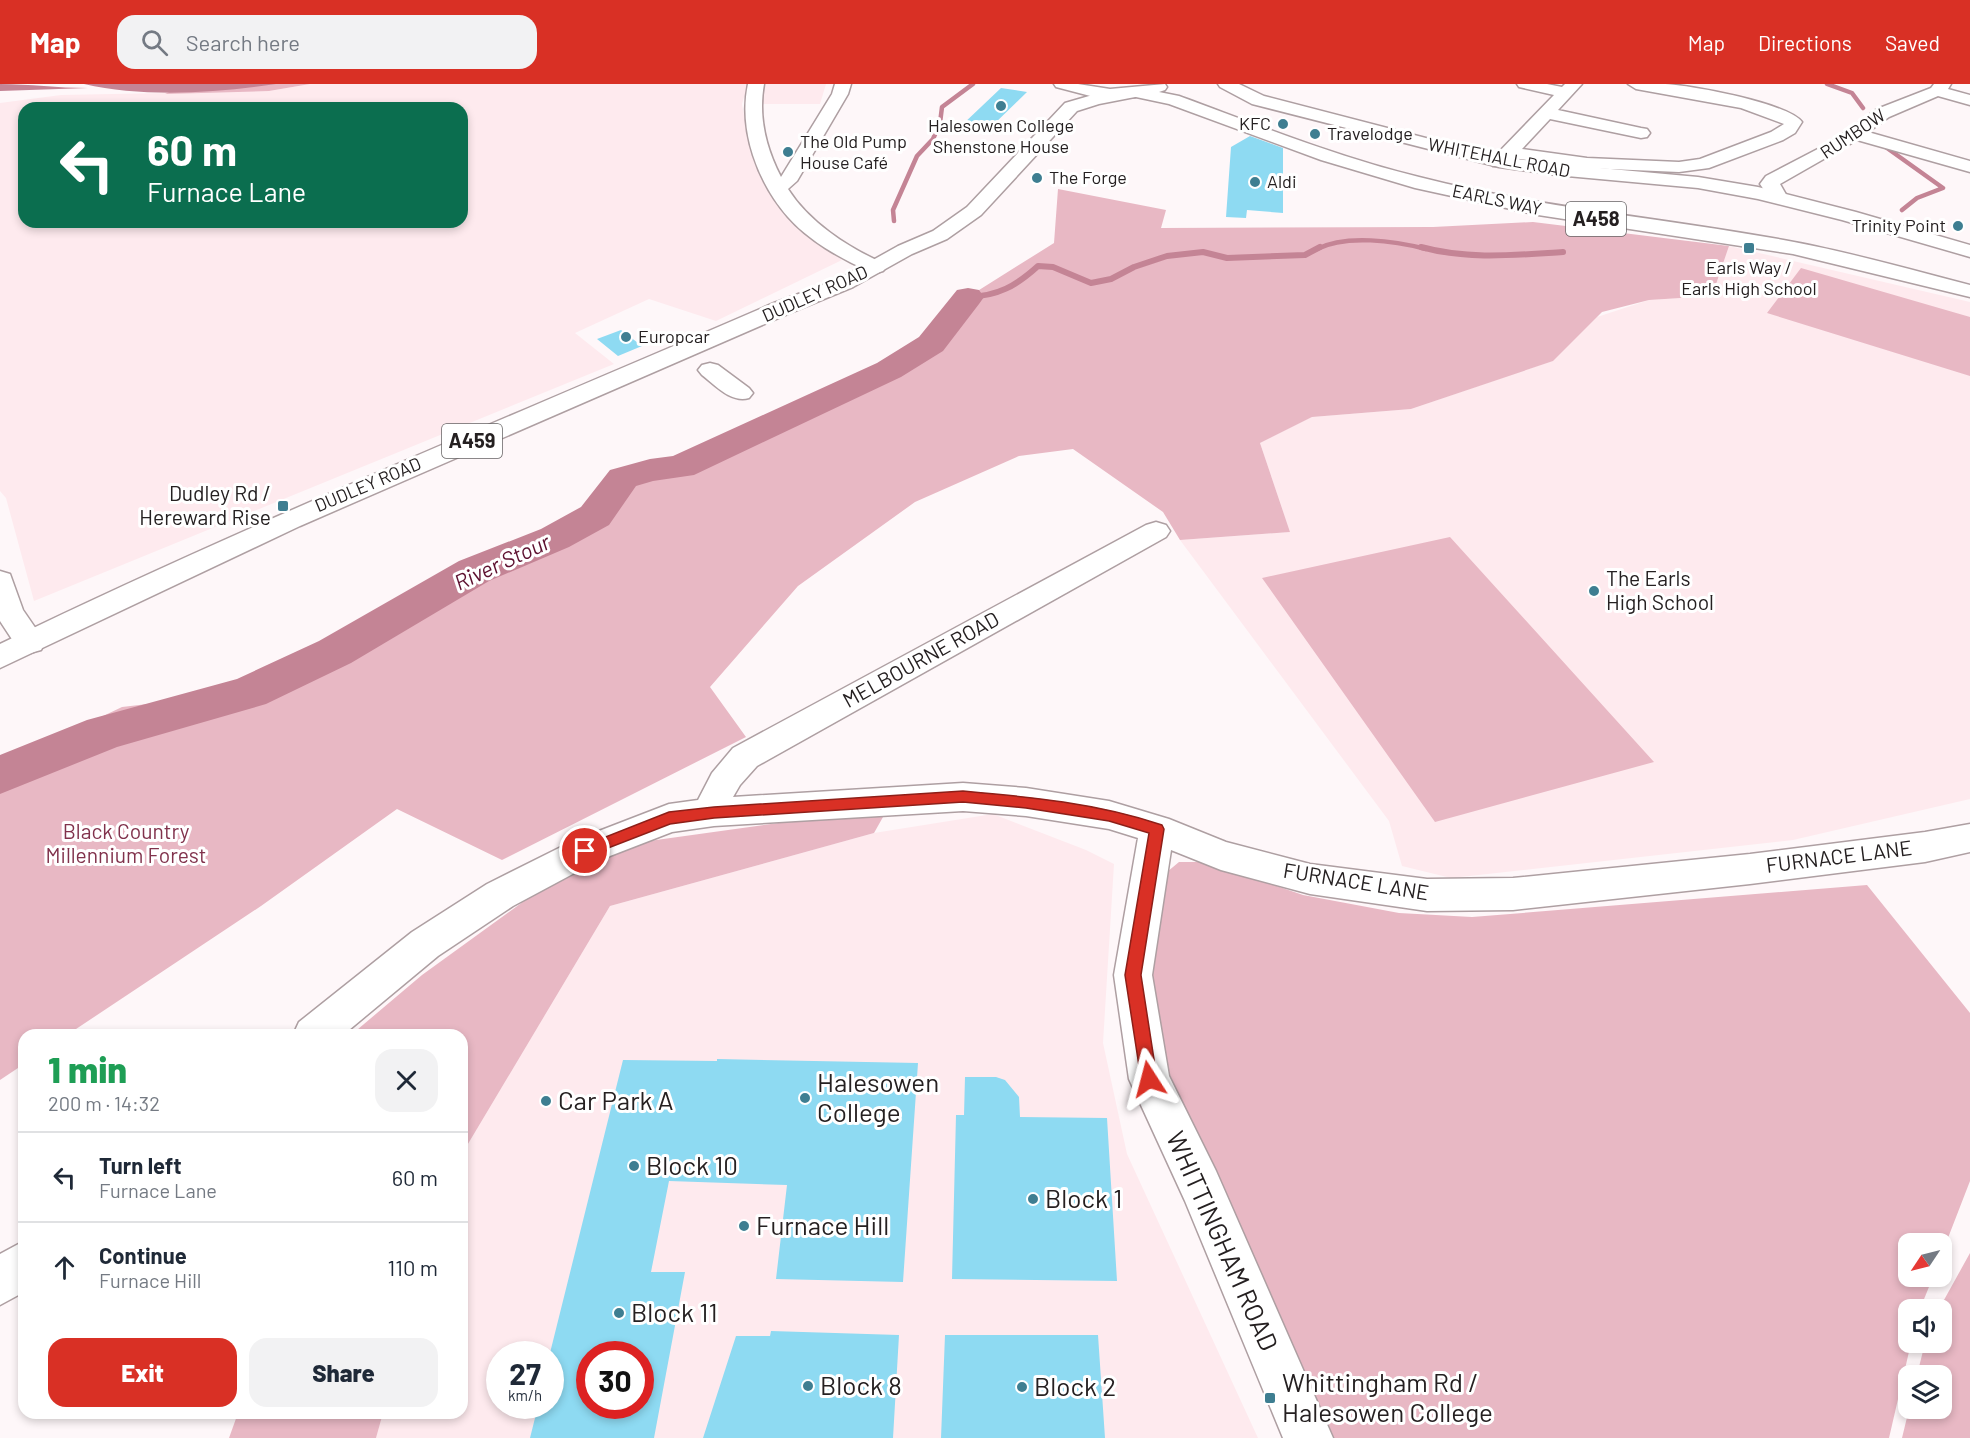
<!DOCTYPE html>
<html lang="en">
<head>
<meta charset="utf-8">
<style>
	:root { --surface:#fff; --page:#f2f2f3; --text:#1f2937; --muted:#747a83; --line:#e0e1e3; --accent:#d93025 }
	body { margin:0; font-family:Barlow,sans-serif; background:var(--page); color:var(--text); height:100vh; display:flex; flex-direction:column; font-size:22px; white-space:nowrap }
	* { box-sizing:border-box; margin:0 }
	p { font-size:20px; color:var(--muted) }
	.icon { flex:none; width:33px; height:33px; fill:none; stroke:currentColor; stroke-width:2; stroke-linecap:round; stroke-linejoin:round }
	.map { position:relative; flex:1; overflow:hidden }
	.side { position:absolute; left:18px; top:945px; width:450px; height:390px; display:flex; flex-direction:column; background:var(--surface); border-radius:18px; box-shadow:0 3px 9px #0003 }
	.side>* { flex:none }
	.top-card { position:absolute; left:18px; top:18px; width:450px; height:126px; border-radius:18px; box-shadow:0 3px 9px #0003; background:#0b6e4f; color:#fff; overflow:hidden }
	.needle { width:39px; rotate:235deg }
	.controls { position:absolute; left:1898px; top:1149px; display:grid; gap:12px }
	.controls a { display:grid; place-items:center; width:54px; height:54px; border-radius:12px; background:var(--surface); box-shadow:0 3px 9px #0003; font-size:30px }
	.speed { position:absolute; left:486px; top:1257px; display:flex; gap:12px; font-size:30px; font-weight:700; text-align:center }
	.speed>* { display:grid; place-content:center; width:78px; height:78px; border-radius:50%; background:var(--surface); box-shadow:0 3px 9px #0003; line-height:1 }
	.speed small { font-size:15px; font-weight:400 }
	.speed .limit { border:9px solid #d22; background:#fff; color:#111 }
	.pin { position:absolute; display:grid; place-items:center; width:51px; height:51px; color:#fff; margin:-26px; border:3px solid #fff; border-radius:50%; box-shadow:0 2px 6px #0007 }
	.me { position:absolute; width:66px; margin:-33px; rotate:351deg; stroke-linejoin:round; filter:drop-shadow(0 0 4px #0008) }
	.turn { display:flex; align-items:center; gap:21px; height:126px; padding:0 30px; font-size:27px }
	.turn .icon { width:78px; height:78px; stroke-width:2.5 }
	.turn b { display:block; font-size:42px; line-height:51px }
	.round { display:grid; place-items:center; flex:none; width:63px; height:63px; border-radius:18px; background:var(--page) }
	.head { display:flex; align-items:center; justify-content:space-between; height:102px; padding:0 30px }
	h1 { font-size:36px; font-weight:800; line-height:45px; color:#1e9e55 }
	.action { display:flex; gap:12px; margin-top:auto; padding:12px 30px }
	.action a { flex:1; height:69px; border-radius:18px; background:var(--accent); color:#fff; font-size:24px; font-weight:800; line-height:69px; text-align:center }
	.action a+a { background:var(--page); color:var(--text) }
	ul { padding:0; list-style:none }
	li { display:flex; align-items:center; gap:18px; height:90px; padding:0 30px; border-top:2px solid var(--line) }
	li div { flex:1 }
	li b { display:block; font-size:22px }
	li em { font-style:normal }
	header { display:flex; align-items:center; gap:36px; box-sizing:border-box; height:84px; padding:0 30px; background:var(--accent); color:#fff }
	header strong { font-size:28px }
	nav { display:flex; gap:33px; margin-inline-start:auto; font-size:21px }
	.search { width:420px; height:54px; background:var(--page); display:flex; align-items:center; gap:15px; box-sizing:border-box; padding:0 21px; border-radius:18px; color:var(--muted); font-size:22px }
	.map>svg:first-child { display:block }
	.built { fill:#feeaee; fill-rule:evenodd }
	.green { fill:#e8b8c4 }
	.water { fill:#c48495 }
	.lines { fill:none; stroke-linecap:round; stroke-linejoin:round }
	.stream-far1 { stroke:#c48495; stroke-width:4.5 }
	.stream { stroke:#c48495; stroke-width:6 }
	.river { fill:#c48495; fill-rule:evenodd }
	.building { fill:#8edaf2; fill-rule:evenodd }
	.minor-casing { stroke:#ae9fa2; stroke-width:3 }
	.major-casing { stroke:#ae9fa2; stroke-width:3 }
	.highway-casing { stroke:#ae9fa2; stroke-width:3 }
	.minor { fill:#fff; fill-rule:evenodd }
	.major { fill:#fff; fill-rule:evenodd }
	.highway { fill:#fff; fill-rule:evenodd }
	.route { fill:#d93025; stroke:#8d1f18; stroke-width:1.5 }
	.poi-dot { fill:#3e7e91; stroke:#fff; stroke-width:2 }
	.labels { text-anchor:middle; stroke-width:6; stroke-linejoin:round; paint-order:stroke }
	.far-poi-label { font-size:18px; fill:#252021; stroke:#fff; text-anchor:start }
	.far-street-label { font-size:18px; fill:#252021; stroke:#fff }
	.shield { fill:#fff; stroke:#666364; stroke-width:1.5 }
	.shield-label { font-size:20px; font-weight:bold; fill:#252021 }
	.poi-label { font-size:21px; fill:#252021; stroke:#fff; text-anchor:end }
	.street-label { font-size:21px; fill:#252021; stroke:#fff }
	.park-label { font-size:21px; fill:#81324c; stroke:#fff }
	.water-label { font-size:22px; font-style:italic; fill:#5d102f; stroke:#fff }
	.near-poi-label { font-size:26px; fill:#252021; stroke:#fff; text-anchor:start }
	.near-street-label { font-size:26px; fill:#252021; stroke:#fff }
</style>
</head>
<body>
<header>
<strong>Map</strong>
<div class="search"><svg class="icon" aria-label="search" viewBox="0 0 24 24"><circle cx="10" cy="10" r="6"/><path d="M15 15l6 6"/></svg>Search here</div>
<nav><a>Map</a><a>Directions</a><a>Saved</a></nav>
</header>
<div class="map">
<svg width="1970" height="1354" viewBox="0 0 1970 1354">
	<rect width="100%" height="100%" fill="#fef7f9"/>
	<path class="built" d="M 310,0 L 748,0 L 742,20 L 747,48 L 769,102 L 794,139 L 842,176 L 716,237 L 649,215 L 575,249 L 614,280 L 34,517 L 6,414 L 0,407 L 0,19 L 61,11 L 269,7 ZM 24,24 L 462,24 L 462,138 L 24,138 Z
		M 763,0 L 826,0 L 820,20 L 758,20 Z
		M 1729,162 L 1970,218 L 1970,715 L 1793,756 L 1451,794 L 1402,782 L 1389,737 L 1180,456 L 1290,448 L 1260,359 L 1312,333 L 1411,325 L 1552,277 L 1597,233 L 1649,216 L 1712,212 Z
		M 993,730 L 1086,766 L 1114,780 L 1103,959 L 1127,1070 L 1258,1354 L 376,1354 L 383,1329 L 462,1329 L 462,1070 L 610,822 L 874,749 ZM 500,1270 L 550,1270 L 550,1322 L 500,1322 ZM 590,1270 L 640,1270 L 640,1322 L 590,1322 Z"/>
	<path class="green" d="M 187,0 L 310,0 L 269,7 L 165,10 Z
		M 1058,105 L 1166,126 L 1161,144 L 1433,143 L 1533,138 L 1729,162 L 1712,212 L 1649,216 L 1602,228 L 1553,277 L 1411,325 L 1312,333 L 1260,359 L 1290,448 L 1180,456 L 1163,428 L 1073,365 L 1019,372 L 915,418 L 798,502 L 710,603 L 746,653 L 502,776 L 397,725 L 261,822 L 67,951 L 24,951 L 24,980 L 0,996 L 0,681 L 122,623 L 250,608 L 335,568 L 474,487 L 555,454 L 595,432 L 591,418 L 602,399 L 682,375 L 802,320 L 889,286 L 931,260 L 968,213 L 1054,159 Z
		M 1801,184 L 1970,233 L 1970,292 L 1767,229 Z
		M 1450,453 L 1654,678 L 1435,738 L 1262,494 Z
		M 850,729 L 883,733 L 874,749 L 610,822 L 462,1070 L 462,951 L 351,951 L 422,891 L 531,812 L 610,773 L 649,757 Z
		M 1179,778 L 1207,778 L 1303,811 L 1399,829 L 1472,833 L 1867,801 L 1970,929 L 1970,1097 L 1941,1172 L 1941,1160 L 1908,1160 L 1908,1192 L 1933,1193 L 1920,1225 L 1908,1226 L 1908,1258 L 1911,1259 L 1889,1354 L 1329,1354 L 1168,993 L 1146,889 L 1161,793 Z
		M 1970,1169 L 1970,1354 L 1902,1354 L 1909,1325 L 1941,1324 L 1941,1292 L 1917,1291 L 1925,1259 L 1941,1258 L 1939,1225 Z
		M 238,1329 L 383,1329 L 376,1354 L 229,1354 Z"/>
	<path class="water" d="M 0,0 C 31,0 57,4 88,4 L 0,7 Z
		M 84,0 L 276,0 C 214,9 145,14 84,0 Z"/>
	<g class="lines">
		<path class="stream-far1" d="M 1827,0 L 1852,9 L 1863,24
			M 1887,64 L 1943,104 L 1917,114 L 1902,126
			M 894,137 L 893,126 L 917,72 L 933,55 L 940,39 L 942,23 L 973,0
			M 1317,165 C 1346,150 1395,157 1426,165"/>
		<path class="stream" d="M 1421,163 C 1468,176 1515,171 1563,168
			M 968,213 C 998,212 1016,202 1038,182 L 1053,183 L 1091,199 L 1111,195 L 1134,183 L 1167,172 L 1203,168 L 1227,174 L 1305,171 L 1320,163"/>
		<path class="river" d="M 968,204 L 979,206 L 984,213 L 979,220 L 943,267 L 901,293 L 694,391 L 653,397 L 636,402 L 609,441 L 569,463 L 489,497 L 351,579 L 266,620 L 117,663 L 0,710 L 0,671 L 87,636 L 237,595 L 319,557 L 459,477 L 541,445 L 581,423 L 610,386 L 650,375 L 673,372 L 877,279 L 919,253 L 957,206 Z"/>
	</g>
	<path class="building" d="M 1001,4 L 1027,8 L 989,45 L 962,41 Z
		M 1250,52 L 1283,64 L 1283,129 L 1247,126 L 1246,134 L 1226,133 L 1231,63 Z
		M 621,246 L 642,262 L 618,272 L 597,255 Z
		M 717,975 L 918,979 L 903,1198 L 776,1195 L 787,1101 L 669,1097 L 651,1188 L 685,1188 L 654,1354 L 530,1354 L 538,1322 L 550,1322 L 550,1269 L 623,976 L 717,977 ZM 590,1270 L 640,1270 L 640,1322 L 590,1322 Z
		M 965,993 L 996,993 L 1005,996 L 1019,1013 L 1020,1033 L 1107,1034 L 1117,1197 L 952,1195 L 956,1031 L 964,1031 Z
		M 771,1247 L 899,1251 L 893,1354 L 703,1354 L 736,1252 L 770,1252 Z
		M 945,1251 L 1098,1251 L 1105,1354 L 941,1354 Z"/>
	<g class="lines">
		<defs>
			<path id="minor" d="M 748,0 L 764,0 C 758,33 766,64 781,93 L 832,10 L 835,0 L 851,0 L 848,10 L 797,97 L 788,105 C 809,138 847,163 883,179 L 886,183 L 883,187 L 876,189 L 869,187 C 841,175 808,156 788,133 C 758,99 738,46 748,0 Z
				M 1517,0 L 1547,0 L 1562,3 L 1565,0 L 1582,0 L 1558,26 L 1641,44 L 1647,45 L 1650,49 L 1647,53 L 1641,54 L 1550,35 L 1522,65 L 1587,74 L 1679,78 L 1700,75 L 1771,48 L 1784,40 L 1741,24 L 1636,5 L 1628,0 C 1640,0 1653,0 1665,0 C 1690,1 1788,19 1802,38 L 1795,49 L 1783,56 L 1709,84 L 1679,88 L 1587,84 L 1513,74 L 1505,82 L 1493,82 L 1490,78 L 1493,74 L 1554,11 L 1519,3 Z
				M 1934,0 L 1951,0 L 1948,5 L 1970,11 L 1970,21 L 1938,12 L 1889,33 L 1868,48 L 1970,77 L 1970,88 L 1857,56 L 1780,100 L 1788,114 L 1786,118 L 1772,118 L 1760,100 L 1766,92 L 1835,56 L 1877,25 L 1931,4 Z
				M 710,279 L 718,281 L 749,304 L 753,309 L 749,314 C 731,319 716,302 702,291 L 698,286 L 702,281 Z
				M 1156,438 L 1166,441 L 1170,447 L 1166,453 L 757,682 L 740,701 L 733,713 L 963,699 L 1026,704 L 1109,717 L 1169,735 L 1226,758 L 1310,780 L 1427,795 L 1513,794 L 1750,770 L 1925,748 L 1970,740 L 1970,768 L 1925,778 L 1750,800 L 1513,826 L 1427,827 L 1310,810 L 1221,786 L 1171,766 L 1152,891 L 1169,992 L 1216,1087 L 1333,1354 L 1283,1354 L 1185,1117 L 1129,995 L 1114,891 L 1138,754 L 1109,745 L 1026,732 L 963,727 L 714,742 L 672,748 L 597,777 L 513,822 L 438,872 L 343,951 L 293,951 L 299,938 L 412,848 L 487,800 L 573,757 L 669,720 L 698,716 L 712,689 L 733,664 L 1146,441 Z
				M 0,487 L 10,490 L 23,526 L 45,558 L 41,566 L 30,569 L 19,566 L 0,537 Z
				M 24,1157 L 24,1208 L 0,1221 L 0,1170 Z"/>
			<path id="major" d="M 1129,5 L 1137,10 L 1135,13 L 1099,20 L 1077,27 L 981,131 L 947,155 L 912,170 L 853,203 L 790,229 L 300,442 L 0,584 L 0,560 C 254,437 515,331 774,219 L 839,195 L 898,162 L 933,147 L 967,123 L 1065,19 L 1096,10 Z"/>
			<path id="highway" d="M 1054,0 L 1078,0 L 1110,5 L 1165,0 L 1167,3 L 1165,6 L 1159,8 L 1179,12 C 1258,41 1337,73 1419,93 C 1543,125 1669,134 1794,158 C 1853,169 1912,186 1970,201 L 1970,213 L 1793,170 L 1538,131 L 1415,104 L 1321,76 L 1169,20 L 1136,13 L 1098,14 L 1056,3 Z
				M 1218,0 L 1239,0 L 1264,12 L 1499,73 L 1556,80 L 1698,93 L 1758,103 L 1856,128 L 1970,161 L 1970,173 L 1842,136 L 1758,115 L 1698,104 L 1556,91 L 1499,83 L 1252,20 L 1220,3 Z"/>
		</defs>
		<use href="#minor" class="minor-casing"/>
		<use href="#major" class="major-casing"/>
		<use href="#highway" class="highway-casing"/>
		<use href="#minor" class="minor"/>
		<use href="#major" class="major"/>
		<use href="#highway" class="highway"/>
	</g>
	<path class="route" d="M 963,707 C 1030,713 1097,719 1162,741 L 1164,745 L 1141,891 L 1157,995 L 1155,1000 L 1149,1003 L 1143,1000 L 1141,995 L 1125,891 L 1149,749 L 1109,737 L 1026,724 L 963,718 L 714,734 L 670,740 L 585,773 L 580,771 L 578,767 L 580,763 L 669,728 L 714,723 Z"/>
	<g class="poi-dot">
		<circle cx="1001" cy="22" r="6"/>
		<circle cx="1283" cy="40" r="6"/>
		<circle cx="1315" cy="50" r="6"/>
		<circle cx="788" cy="68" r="6"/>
		<circle cx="1037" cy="94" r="6"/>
		<circle cx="1255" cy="98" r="6"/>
		<circle cx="1958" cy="142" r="6"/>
		<rect x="1743" y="158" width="12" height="12" rx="3"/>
		<circle cx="626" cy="253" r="6"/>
		<rect x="277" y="416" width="12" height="12" rx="3"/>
		<circle cx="1594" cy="507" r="6"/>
		<circle cx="805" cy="1014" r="6"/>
		<circle cx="546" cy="1017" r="6"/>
		<circle cx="634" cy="1082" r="6"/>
		<circle cx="1033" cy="1115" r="6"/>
		<circle cx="744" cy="1142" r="6"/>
		<circle cx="619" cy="1229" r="6"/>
		<circle cx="808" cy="1302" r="6"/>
		<circle cx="1022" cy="1303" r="6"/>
		<rect x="1264" y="1308" width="12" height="12" rx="3"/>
	</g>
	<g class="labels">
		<g class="far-poi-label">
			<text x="1271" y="46" text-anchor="end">KFC</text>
			<text x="1001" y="48" text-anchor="middle">Halesowen College<tspan x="1001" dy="21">Shenstone House</tspan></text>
			<text x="1327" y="56">Travelodge</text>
			<text x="800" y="64">The Old Pump<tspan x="800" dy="21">House Café</tspan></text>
			<text x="1049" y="100">The Forge</text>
			<text x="1267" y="104">Aldi</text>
			<text x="1946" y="148" text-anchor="end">Trinity Point</text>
			<text x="1749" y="190" text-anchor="middle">Earls Way /<tspan x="1749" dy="21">Earls High School</tspan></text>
			<text x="638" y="259">Europcar</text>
		</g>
		<g class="far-street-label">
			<text transform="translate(1853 50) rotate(-34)" y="6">RUMBOW</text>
			<text transform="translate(1499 74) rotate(11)" y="6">WHITEHALL ROAD</text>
			<text transform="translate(1497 116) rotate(12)" y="6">EARLS WAY</text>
			<text transform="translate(815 210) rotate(-24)" y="6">DUDLEY ROAD</text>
			<text transform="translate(368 401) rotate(-23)" y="6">DUDLEY ROAD</text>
		</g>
		<g class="shield">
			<rect x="1566" y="118" width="60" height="34" rx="4.5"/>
			<rect x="442" y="340" width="60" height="34" rx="4.5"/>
		</g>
		<g class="shield-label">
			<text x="1596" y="142">A458</text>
			<text x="472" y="364">A459</text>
		</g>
		<g class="poi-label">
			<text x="271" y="417">Dudley Rd /<tspan x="271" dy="24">Hereward Rise</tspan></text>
			<text x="1606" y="502" text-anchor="start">The Earls<tspan x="1606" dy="24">High School</tspan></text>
		</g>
		<g class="street-label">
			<text transform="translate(921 576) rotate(-29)" y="7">MELBOURNE ROAD</text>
			<text transform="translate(1839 773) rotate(-7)" y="7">FURNACE LANE</text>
			<text transform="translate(1356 798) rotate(9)" y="7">FURNACE LANE</text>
		</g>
		<g class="park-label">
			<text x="126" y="755">Black Country<tspan x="126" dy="24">Millennium Forest</tspan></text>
		</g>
		<g class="water-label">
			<text transform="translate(502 478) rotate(-25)" y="8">River Stour</text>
		</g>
		<g class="near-poi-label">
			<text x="817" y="1008">Halesowen<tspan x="817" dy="30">College</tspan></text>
			<text x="558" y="1026">Car Park A</text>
			<text x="646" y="1091">Block 10</text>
			<text x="1045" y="1124">Block 1</text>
			<text x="756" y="1151">Furnace Hill</text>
			<text x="631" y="1238">Block 11</text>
			<text x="1282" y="1308">Whittingham Rd /<tspan x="1282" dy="30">Halesowen College</tspan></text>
			<text x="820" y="1311">Block 8</text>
			<text x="1034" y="1312">Block 2</text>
		</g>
		<g class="near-street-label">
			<text transform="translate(1222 1157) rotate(66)" y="9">WHITTINGHAM ROAD</text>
		</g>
	</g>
</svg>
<div class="controls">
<a><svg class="needle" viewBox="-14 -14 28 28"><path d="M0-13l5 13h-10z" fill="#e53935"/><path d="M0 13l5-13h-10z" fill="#747a83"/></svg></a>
<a><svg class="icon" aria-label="sound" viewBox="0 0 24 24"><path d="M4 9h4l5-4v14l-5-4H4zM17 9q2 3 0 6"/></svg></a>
<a><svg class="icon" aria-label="layers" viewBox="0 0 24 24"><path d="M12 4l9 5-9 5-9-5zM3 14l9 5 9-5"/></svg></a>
</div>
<div class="speed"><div>27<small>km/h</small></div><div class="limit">30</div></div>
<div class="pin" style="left:585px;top:767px;background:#d93025"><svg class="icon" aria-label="arrive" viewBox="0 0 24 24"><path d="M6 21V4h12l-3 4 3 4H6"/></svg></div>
<svg class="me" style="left:1149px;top:995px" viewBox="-20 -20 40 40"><path d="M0-17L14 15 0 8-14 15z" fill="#d93025" stroke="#fff" stroke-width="4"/></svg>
<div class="top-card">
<div class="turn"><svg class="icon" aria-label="left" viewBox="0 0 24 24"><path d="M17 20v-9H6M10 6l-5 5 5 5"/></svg><div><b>60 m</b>Furnace Lane</div></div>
</div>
<section class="side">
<div class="head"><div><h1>1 min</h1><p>200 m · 14:32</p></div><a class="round"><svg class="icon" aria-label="close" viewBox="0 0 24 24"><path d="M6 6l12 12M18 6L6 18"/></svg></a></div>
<ul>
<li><svg class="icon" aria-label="left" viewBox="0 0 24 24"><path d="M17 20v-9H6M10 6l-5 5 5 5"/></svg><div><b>Turn left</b><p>Furnace Lane</p></div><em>60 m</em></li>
<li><svg class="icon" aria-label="ahead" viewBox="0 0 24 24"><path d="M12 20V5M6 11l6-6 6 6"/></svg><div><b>Continue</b><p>Furnace Hill</p></div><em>110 m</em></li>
</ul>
<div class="action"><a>Exit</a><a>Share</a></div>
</section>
</div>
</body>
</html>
